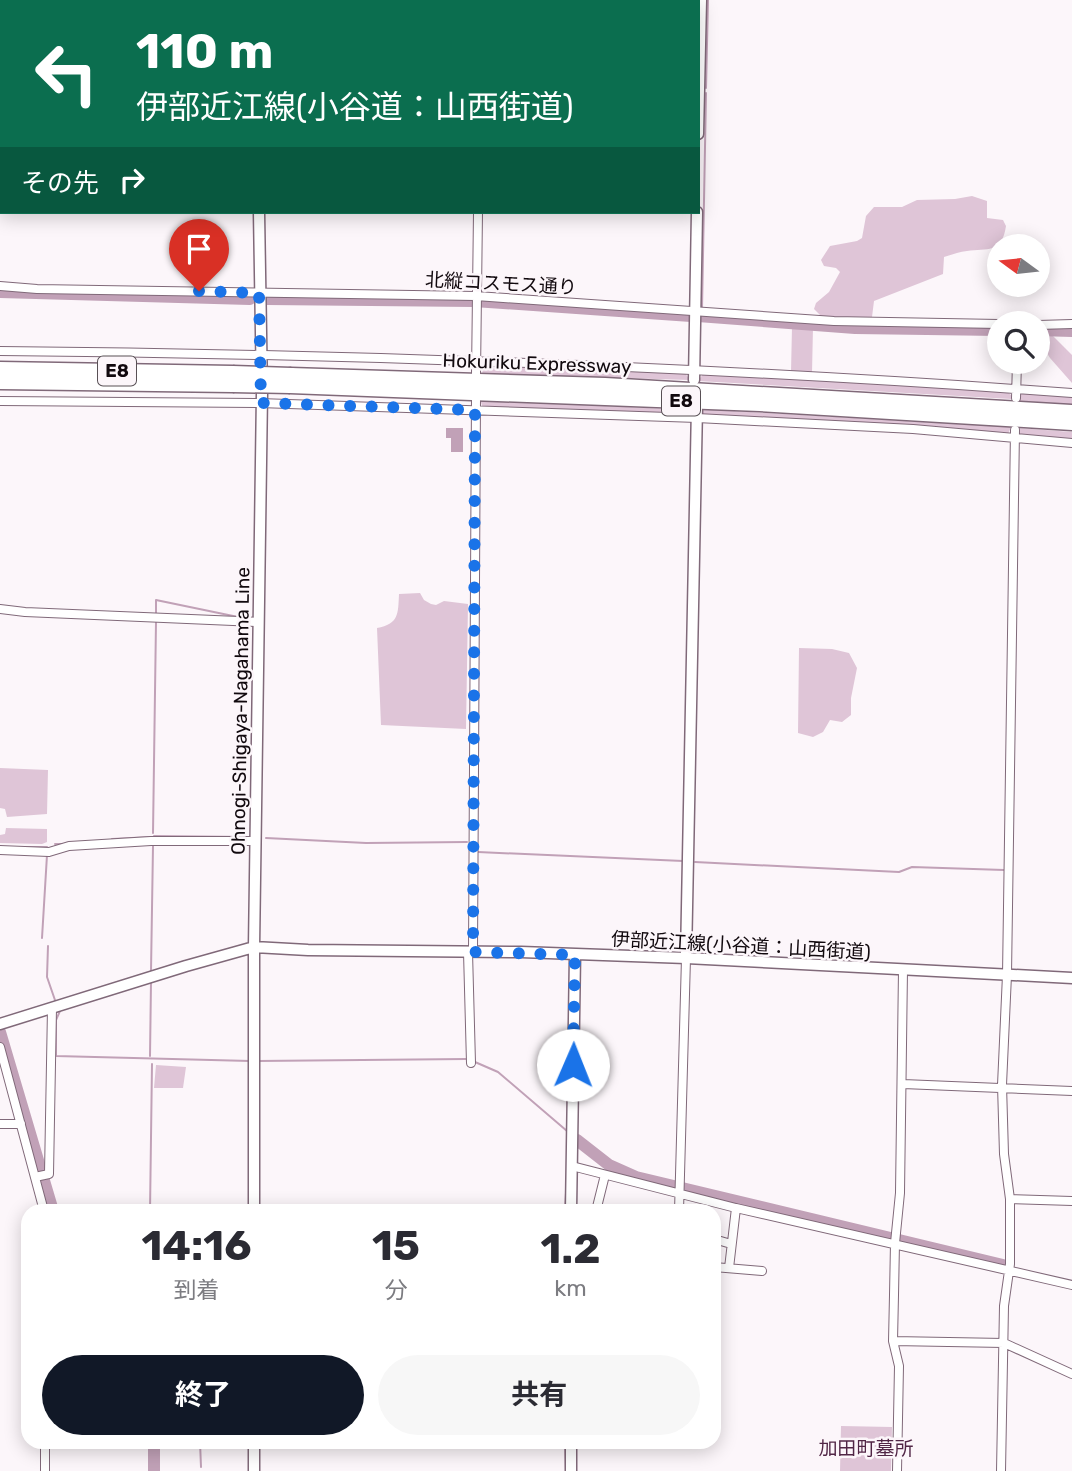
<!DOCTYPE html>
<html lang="ja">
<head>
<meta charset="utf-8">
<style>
	:root { --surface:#fff; --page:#f7f7f7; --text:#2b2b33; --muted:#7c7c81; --accent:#111827 }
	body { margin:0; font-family:Rubik,"Noto Sans JP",sans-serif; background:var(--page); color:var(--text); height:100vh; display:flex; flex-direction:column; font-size:26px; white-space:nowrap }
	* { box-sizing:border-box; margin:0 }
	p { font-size:23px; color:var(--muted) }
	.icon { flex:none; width:38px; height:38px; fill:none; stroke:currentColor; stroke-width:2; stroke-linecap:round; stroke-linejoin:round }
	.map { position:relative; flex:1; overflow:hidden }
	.panel { position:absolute; left:21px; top:1204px; width:700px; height:245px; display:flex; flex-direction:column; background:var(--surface); border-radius:21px; box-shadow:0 4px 18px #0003 }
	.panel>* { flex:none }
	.hud { position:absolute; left:0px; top:0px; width:700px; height:214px; box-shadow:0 4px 18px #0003; background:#0b6e4f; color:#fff; overflow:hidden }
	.needle { width:46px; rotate:285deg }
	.controls { position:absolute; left:987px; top:234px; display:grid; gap:14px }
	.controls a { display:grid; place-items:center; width:63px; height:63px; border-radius:50%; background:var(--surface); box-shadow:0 4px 18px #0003; font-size:35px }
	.pin { position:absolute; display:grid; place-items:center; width:60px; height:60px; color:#fff; margin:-72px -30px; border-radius:50% 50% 50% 0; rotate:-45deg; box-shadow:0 0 7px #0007 }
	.pin .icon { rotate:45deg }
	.me { position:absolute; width:77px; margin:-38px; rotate:1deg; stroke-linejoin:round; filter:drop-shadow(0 0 5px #0008) }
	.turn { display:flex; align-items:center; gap:24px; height:147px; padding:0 21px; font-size:32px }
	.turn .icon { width:91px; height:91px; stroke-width:2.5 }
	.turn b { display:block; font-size:49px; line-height:60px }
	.then { display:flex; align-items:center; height:66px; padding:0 21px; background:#0003; gap:14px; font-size:26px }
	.eta { display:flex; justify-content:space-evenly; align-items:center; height:119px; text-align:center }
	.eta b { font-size:42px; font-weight:700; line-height:49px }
	.action { display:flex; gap:14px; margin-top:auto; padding:14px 21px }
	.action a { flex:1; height:80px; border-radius:42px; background:var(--accent); color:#fff; font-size:28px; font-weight:700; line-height:80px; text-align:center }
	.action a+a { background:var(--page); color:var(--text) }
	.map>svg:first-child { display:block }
	.green { fill:#dfc5d7 }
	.water { fill:#c1a1b7 }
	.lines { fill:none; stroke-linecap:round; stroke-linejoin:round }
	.stream { stroke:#c1a1b7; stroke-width:2 }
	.river { stroke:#c1a1b7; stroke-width:12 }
	.street-casing { stroke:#806979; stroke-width:10 }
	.secondary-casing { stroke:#806979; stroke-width:13 }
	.highway-casing { stroke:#806979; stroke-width:17 }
	.street { stroke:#fff; stroke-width:8 }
	.secondary { stroke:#fff; stroke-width:10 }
	.highway { stroke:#fff; stroke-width:14 }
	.highway-bridge-casing { stroke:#806979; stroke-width:17; stroke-linecap:butt }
	.highway-bridge { stroke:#fff; stroke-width:14 }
	.route { stroke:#1a73e8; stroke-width:12; stroke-dasharray:0 21.6 }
	.labels { text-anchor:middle; stroke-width:5; stroke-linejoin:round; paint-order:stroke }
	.shield { fill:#fcf6fa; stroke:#585055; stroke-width:2 }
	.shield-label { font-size:18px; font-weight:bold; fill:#11090e }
	.street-label { font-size:19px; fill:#11090e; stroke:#fcf6fa }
	.park-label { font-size:19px; fill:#512646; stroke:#fcf6fa }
</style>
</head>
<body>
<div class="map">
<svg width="1072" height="1471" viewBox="0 0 1072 1471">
	<rect width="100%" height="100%" fill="#fcf6fa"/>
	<path class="green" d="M 972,196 L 987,201 L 987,218 L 1003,220 L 1006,226 C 1002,254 987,248 967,251 C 959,252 951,255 944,257 L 943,274 L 874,301 L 872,317 L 822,317 L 814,309 L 816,303 L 829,292 L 840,272 L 836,268 L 824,266 L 821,260 L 830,246 L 857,241 L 862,238 L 866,216 L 874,207 L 902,207 L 917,200 L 955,199 Z
		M 792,327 L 813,327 L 812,373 L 791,372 Z
		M 1052,335 L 1072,355 L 1072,383 L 1050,358 L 1038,339 Z
		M 484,364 L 685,373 L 690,380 L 482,374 Z
		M 703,374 L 1006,391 L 1011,395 L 1011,399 L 698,381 Z
		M 1025,392 L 1072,395 L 1072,405 L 1019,401 L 1020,395 Z
		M 480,400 L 688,410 L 688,416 L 483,408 Z
		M 698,409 L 1011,427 L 1008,434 L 704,419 Z
		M 1018,428 L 1072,432 L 1072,440 L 1022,436 L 1018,432 Z
		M 420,593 L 424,600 L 431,604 L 436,605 L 444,601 L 468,604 L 466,729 L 381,725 L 377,628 C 399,624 398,614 399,594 Z
		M 799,648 L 832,649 L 849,653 L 857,668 L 851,698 L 851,715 L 842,722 L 830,720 L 823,732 L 813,737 L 798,733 Z
		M 0,768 L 48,770 L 47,814 L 7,817 L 5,809 L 0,808 Z
		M 6,828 L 47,829 L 47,842 L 42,844 L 0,843 L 0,835 L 5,834 Z
		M 156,1065 L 186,1067 L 183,1088 L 154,1088 Z
		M 841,1426 L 892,1427 L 891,1471 L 840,1471 Z"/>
	<path class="water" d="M 446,428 L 463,428 L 463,452 L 451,452 L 451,438 L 446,438 Z"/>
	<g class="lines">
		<path class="stream" d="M 706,88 L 708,0
			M 702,309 L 706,93
			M 156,613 L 156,600 L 238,617
			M 153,833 L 156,622
			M 154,836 L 248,837
			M 266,838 L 366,843 L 467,842
			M 112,839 L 151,837
			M 55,844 L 65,844
			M 17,847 L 47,847 L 47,849
			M 478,852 L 683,861
			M 695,862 L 899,872 L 912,867 L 1004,870
			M 42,938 L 47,855
			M 48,946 L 47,977 L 56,1003
			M 151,971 L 153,846
			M 60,1011 L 56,1020 L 56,1056 L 250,1061
			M 150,1056 L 151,982
			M 258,1061 L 466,1059
			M 475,1062 L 498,1072 L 567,1131
			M 150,1211 L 152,1064
			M 565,1211 L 566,1193
			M 200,1442 L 201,1467
			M 565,1442 L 566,1471"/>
		<path class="river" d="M 0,292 L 250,299
			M 267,299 L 474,301 L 691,316
			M 698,316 L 855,328 L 999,330
			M 1038,330 L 1072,331
			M 0,1032 L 53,1211
			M 577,1140 L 609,1165 L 636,1177 L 1003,1265
			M 154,1442 L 154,1471"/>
		<defs>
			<path id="street" d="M 100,1 L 129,0
				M 41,2 L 41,0
				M 484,2 L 484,0
				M 593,2 L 593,0
				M 0,85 L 2,85
				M 0,286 L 37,289 L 476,296 L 834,321 L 999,324
				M 1038,325 L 1072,324
				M 0,351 C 357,354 716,367 1072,393
				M 476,374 L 478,212
				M 1016,398 L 1017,362
				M 0,401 L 259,403 L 697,418 L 913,429 L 1072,443
				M 0,609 L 25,612 L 259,622
				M 0,850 L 49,852 L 69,846 L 151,841 L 256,841
				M 468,952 L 471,1063
				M 473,952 L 476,398
				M 0,1047 L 44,1211
				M 903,1084 L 1072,1091
				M 0,1124 L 21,1124
				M 572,1166 L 736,1208 L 1072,1285
				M 35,1177 L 49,1174 L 52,1008
				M 1010,1199 L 1072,1201
				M 604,1211 L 597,1207 L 605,1175
				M 679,1211 L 686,958
				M 714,1239 L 731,1244
				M 714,1267 L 762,1271
				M 729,1268 L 736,1208
				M 893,1341 L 1004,1343
				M 1004,1343 L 1072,1374
				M 45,1471 L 45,1442
				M 897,1471 L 899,1366 L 893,1341 L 894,1295 L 895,1243 L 900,1193 L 903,970
				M 1001,1471 L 1004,1306 L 1010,1264 L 1010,1199 L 1004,1154 L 1002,1085 L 1007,975 L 1015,430"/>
			<path id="secondary" d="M 258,0 L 258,2
				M 698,134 L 701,0
				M 694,380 L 697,212
				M 686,958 L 697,406
				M 0,1024 L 186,966 L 254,947 L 308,950 L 521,952 L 686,958 L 1072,978
				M 254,1211 L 254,947 L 262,393 L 259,212
				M 571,1211 L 575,955
				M 571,1442 L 571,1471
				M 254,1471 L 254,1442"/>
			<path id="highway" d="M 0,369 L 233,373
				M 291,375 L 605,385 L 1072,412
				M 0,382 L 233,385
				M 290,386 L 760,404 L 1072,423"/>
		</defs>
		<use href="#street" class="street-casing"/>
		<use href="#secondary" class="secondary-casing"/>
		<use href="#highway" class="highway-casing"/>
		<use href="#street" class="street"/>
		<use href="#secondary" class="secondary"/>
		<use href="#highway" class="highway"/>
		<defs>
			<path id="highway-bridge" d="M 233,373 L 291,375
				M 233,385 L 290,386"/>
		</defs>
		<use href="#highway-bridge" class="highway-bridge-casing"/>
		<use href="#highway-bridge" class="highway-bridge"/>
	</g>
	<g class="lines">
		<path class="route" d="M 199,291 L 259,293 L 261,403 L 475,410 L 473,952 L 575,955 L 573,1065"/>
	</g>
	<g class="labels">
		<g class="shield">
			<rect x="98" y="356.5" width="38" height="29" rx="5"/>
			<rect x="662" y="386.5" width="38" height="29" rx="5"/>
		</g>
		<g class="shield-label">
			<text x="117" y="377">E8</text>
			<text x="681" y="407">E8</text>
		</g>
		<g class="street-label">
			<text transform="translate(501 283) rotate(3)" y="7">北縦コスモス通り</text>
			<text transform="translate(537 363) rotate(2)" y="7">Hokuriku Expressway</text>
			<text transform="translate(240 711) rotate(-89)" y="7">Ohnogi-Shigaya-Nagahama Line</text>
			<text transform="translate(741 945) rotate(3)" y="7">伊部近江線(小谷道：山西街道)</text>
		</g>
		<g class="park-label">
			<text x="866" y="1455">加田町墓所</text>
		</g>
	</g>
</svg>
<div class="controls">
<a><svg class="needle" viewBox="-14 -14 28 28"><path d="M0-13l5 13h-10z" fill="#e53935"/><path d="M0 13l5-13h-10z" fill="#7c7c81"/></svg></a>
<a><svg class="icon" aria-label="search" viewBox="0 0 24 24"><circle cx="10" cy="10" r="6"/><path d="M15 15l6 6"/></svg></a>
</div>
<div class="pin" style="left:199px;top:291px;background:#d93025"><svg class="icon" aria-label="arrive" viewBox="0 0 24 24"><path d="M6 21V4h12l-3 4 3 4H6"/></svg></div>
<svg class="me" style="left:573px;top:1065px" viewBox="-20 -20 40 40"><circle r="19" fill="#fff"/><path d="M0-13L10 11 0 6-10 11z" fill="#1a73e8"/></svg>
<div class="hud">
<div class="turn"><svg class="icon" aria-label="left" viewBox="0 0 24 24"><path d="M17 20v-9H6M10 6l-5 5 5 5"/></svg><div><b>110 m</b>伊部近江線(小谷道：山西街道)</div></div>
<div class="then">その先<svg class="icon" aria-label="right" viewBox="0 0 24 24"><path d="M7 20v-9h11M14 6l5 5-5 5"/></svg></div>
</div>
<section class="panel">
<div class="eta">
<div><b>14:16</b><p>到着</p></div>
<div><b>15</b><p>分</p></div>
<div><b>1.2</b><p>km</p></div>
</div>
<div class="action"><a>終了</a><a>共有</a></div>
</section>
</div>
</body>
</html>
